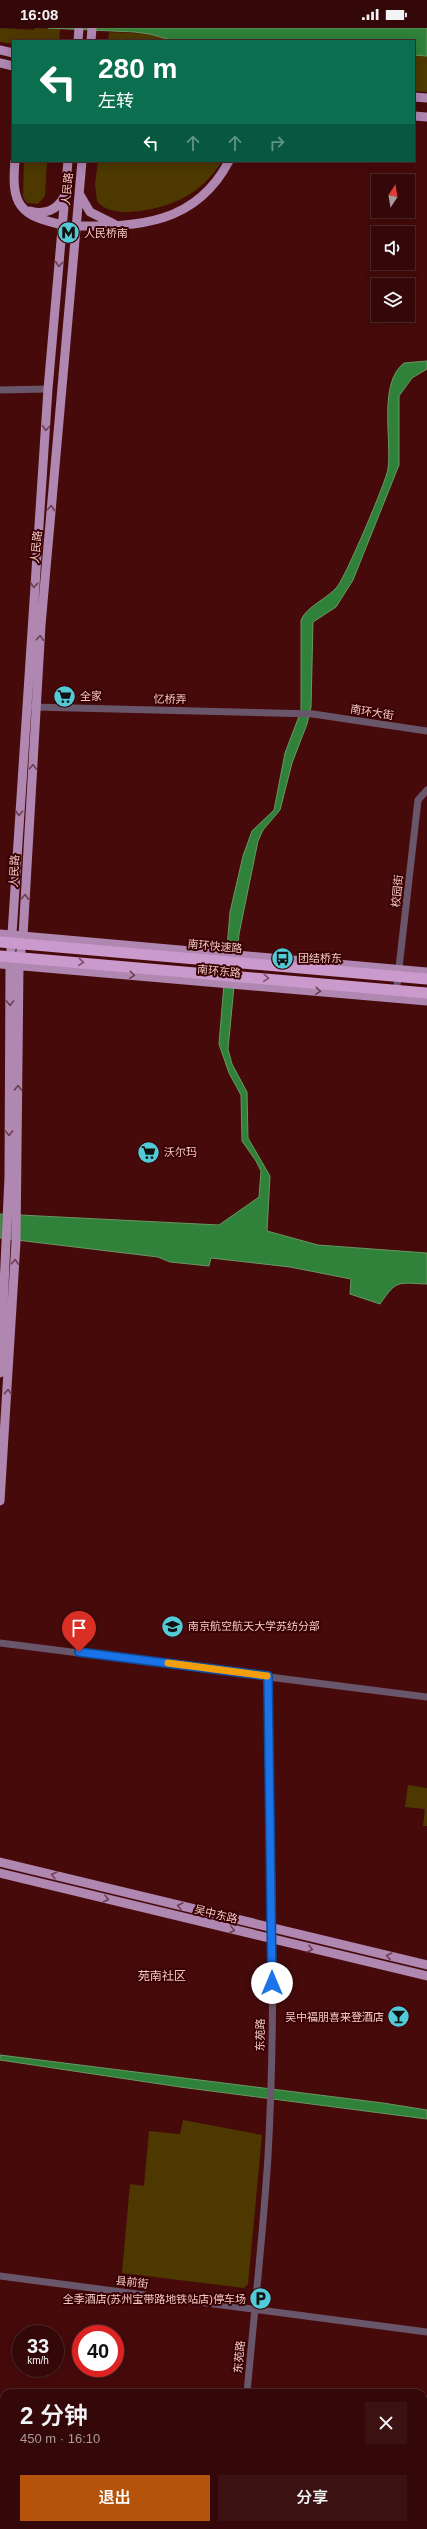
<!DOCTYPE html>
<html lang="zh">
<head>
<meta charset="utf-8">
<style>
	:root { --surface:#340808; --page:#3c1112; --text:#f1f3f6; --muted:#a99a9c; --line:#4e2929; --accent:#b45309 }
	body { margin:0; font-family:Arial,"Noto Sans SC",sans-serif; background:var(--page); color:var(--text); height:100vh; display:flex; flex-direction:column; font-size:15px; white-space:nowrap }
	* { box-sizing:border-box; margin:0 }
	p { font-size:13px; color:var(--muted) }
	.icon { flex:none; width:22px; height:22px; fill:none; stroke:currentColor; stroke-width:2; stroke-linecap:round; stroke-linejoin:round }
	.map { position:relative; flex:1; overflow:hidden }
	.drawer { position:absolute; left:0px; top:2361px; width:427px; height:140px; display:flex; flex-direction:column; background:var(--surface); border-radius:12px 12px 0 0; box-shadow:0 2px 10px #0003,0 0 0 1px var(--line) }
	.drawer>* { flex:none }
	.guide { position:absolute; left:12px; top:12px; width:403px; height:122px; border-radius:0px; box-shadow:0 2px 10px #0003,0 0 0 1px var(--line); background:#0b6e4f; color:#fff; overflow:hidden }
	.needle { width:26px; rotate:12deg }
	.buttons { position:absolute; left:371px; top:146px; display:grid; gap:8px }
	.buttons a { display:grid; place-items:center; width:44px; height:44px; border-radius:0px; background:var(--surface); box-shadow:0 2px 10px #0003,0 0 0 1px var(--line); font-size:20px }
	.speed { position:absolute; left:12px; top:2297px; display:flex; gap:8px; font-size:20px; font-weight:700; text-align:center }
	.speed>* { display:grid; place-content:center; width:52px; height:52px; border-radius:50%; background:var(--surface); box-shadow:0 2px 10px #0003,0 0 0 1px var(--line); line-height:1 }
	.speed small { font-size:10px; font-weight:400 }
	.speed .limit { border:6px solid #d22; background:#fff; color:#111 }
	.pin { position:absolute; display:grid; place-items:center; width:34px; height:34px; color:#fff; margin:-41px -17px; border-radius:50% 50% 50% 0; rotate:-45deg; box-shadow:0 0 4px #0007 }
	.pin .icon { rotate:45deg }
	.me { position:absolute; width:44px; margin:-22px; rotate:0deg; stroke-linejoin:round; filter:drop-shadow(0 0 3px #0008) }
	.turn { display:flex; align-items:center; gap:14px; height:84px; padding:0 20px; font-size:18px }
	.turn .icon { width:52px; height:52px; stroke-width:2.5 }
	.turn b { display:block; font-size:28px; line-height:34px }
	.lanes { display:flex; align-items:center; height:38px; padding:0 20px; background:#0003; justify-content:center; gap:20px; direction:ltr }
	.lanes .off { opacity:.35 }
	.round { display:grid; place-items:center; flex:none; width:42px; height:42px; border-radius:0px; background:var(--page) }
	.head { display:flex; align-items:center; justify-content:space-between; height:68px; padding:0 20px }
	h1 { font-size:24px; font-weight:600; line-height:30px }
	.primary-button { display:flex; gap:8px; margin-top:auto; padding:8px 20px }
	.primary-button a { flex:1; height:46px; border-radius:0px; background:var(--accent); color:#fff; font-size:16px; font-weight:600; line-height:46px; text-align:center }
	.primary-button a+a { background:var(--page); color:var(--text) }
	.status { display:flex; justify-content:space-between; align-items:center; height:28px; padding:0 20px; background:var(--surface); direction:ltr }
	.status svg { height:11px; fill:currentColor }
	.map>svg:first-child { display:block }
	.green { fill:#4d3800 }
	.water { fill:#308139; stroke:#6a9763 }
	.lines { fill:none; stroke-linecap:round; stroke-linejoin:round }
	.minor { stroke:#6a566a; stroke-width:7 }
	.major { stroke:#af87b1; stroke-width:9 }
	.highway-bridge { stroke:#cb9acd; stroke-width:11 }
	.oneway { stroke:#6f3d51 }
	.oneway2 { stroke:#824d68 }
	.route-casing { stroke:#114b97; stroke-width:10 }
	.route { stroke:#1a73e8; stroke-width:7 }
	.slow { stroke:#f59e0b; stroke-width:7 }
	.labels { text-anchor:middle; stroke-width:4; stroke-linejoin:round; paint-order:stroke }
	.street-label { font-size:11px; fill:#f0c9c5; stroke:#3a0003 }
	.poi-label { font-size:11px; fill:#f0c9c5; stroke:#3a0003; text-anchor:start }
	.neighbourhood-label { font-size:12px; fill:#f0c9c5; stroke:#3a0003 }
</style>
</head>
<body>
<div class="status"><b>16:08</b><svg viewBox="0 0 49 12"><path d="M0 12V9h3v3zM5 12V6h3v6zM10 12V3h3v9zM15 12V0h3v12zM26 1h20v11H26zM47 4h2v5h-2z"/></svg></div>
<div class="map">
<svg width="427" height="2501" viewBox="0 0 427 2501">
	<rect width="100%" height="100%" fill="#460a0b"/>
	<path class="green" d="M 0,0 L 34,2 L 35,0 L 60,1 L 59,13 L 13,13 L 13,16 L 0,14 Z
		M 109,4 L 150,6 L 174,13 L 108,13 Z
		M 414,27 L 427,28 L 427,64 L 414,63 Z
		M 24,133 L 47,133 L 45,168 L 38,176 L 27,175 L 23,169 Z
		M 98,133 L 222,133 C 201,168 166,182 128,184 C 117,184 103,182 97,173 L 95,156 Z
		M 408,1757 L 427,1760 L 427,1798 L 423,1798 L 425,1781 L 405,1779 Z
		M 183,2092 L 262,2107 L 248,2256 L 244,2260 L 122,2245 L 130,2156 L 144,2158 L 149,2103 L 180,2106 Z"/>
	<path class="water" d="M 48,0 L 427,0 L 427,28 L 414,27 L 414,13 L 174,13 L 150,6 L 134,4 Z
		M 427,333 L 427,341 L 412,350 L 399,368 L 399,437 L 353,552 L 336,579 L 313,594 L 311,679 L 307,696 L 292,735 L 280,782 L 263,802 L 258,813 L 239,906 L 228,1021 L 232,1036 L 247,1064 L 248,1110 L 270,1148 L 267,1203 L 318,1217 L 427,1225 L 427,1256 C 398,1255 397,1251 380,1276 L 350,1266 L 351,1251 L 290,1239 L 211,1230 L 209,1238 L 170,1234 L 158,1229 L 0,1210 L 0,1186 L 219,1197 L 259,1169 L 261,1143 L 256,1133 L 242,1113 L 241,1067 L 229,1045 L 219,1016 L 230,884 L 243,828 L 252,803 L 274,782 L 285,725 L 301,683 L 301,592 C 307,578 327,571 337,559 C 345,550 386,454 388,441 C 392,412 378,355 404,335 Z
		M 0,2027 L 383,2075 L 427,2082 L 427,2091 L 180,2059 L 0,2032 Z"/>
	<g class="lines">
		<path class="minor" d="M 0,362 L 48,361
			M 33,679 L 313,686 L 427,703
			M 396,966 L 418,772 L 427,762
			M 0,1615 L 427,1669
			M 0,2248 L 427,2304
			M 247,2365 C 254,2286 263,2207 268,2128 C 277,1968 271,1807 267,1648
			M 235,2501 L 235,2497"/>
		<path class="major" d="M 78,13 L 79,0
			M 91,13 L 92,0
			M 0,22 L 13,25
			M 0,35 L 13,38
			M 414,69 L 427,70
			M 414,88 L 427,89
			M 15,133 C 11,176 19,188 63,197
			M 80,167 L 90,184 L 114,196
			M 30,183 C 45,187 57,182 64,169
			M 76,198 C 139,199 196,196 229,133
			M 0,906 L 427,944
			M 0,936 L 427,973
			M 0,1345 L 9,1149 L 10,936 L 48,361 L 68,133
			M 0,1473 L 16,1214 L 19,937 L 23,908 L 41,597 L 82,133
			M 0,1834 L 427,1937
			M 0,1845 L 427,1948
			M 0,2464 L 4,2465
			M 0,2473 L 4,2473
			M 182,2497 L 212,2501
			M 243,2497 L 272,2501"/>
		<path class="highway-bridge" d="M 0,914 L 427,951
			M 0,928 L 427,965"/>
	</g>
	<defs><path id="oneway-chevron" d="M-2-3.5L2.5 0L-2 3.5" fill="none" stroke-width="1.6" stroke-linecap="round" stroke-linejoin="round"/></defs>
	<g class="oneway">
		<use href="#oneway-chevron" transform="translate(59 236) rotate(95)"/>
		<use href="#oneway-chevron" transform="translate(46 400) rotate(94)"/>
		<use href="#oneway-chevron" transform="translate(51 480) rotate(-85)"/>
		<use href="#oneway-chevron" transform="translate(34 557) rotate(94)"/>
		<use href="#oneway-chevron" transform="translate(40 610) rotate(-86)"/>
		<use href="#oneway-chevron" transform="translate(33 739) rotate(-87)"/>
		<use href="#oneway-chevron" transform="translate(19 785) rotate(93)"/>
		<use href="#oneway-chevron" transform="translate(25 869) rotate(-87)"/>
		<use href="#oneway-chevron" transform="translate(132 947) rotate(5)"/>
		<use href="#oneway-chevron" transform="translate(318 963) rotate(5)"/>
		<use href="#oneway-chevron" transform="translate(10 975) rotate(90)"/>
		<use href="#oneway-chevron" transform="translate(18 1060) rotate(-90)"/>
		<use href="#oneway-chevron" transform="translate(9 1105) rotate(90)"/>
		<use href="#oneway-chevron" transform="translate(15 1234) rotate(-87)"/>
		<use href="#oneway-chevron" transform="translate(8 1364) rotate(-86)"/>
		<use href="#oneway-chevron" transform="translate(54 1847) rotate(-166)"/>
		<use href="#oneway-chevron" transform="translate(106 1871) rotate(14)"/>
		<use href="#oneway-chevron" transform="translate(180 1878) rotate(-166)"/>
		<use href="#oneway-chevron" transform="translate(232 1902) rotate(14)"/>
		<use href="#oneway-chevron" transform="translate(310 1921) rotate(13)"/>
		<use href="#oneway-chevron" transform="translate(389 1928) rotate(-167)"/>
	</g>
	<g class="oneway2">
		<use href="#oneway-chevron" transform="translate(81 934) rotate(5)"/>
		<use href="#oneway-chevron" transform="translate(266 950) rotate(5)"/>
	</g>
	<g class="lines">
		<defs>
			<path id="route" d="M 79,1624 L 268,1648 L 272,1955"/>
		</defs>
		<use href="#route" class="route-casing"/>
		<use href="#route" class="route"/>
		<path class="slow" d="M 168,1635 L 267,1648"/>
	</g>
	<defs>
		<symbol id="metro-disc" viewBox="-11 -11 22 22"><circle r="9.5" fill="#52cbd8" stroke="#3a0003"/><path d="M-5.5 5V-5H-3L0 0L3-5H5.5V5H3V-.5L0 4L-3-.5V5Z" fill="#111"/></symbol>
		<symbol id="supermarket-disc" viewBox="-11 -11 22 22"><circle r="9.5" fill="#52cbd8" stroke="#3a0003"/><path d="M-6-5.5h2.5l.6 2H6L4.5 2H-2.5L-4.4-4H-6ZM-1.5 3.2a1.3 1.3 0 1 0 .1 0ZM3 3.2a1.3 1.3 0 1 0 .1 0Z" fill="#111"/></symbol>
		<symbol id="bus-disc" viewBox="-11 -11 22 22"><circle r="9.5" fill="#52cbd8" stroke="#3a0003"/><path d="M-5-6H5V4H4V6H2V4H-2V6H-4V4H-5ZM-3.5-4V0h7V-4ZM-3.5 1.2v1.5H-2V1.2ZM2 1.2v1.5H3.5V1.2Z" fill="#111"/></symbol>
		<symbol id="university-disc" viewBox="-11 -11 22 22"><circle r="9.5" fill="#52cbd8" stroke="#3a0003"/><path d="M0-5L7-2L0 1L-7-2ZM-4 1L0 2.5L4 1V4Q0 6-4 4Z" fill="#111"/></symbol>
		<symbol id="bar-disc" viewBox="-11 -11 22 22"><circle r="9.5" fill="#52cbd8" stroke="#3a0003"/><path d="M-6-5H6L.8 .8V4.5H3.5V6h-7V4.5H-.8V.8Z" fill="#111"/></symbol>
		<symbol id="parking-disc" viewBox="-11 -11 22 22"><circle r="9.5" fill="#52cbd8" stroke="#3a0003"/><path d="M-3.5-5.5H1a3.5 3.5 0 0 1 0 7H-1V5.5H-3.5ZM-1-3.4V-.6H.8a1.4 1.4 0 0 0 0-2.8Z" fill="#111"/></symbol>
	</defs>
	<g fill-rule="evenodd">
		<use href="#metro-disc" x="56" y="192" width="25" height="25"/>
		<use href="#supermarket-disc" x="52" y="656" width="25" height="25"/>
		<use href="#bus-disc" x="270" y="918" width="25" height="25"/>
		<use href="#supermarket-disc" x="136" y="1112" width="25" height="25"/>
		<use href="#university-disc" x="160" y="1586" width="25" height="25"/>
		<use href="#bar-disc" x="386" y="1976" width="25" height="25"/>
		<use href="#parking-disc" x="248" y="2258" width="25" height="25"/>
	</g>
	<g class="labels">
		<g class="street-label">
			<text transform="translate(67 161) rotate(-85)" y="4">人民路</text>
			<text transform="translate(36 519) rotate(-85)" y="4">人民路</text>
			<text transform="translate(170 671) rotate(1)" y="4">忆桥弄</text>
			<text transform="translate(372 684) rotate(9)" y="4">南环大街</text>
			<text transform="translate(14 843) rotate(-87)" y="4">人民路</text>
			<text transform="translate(397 863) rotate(-84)" y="4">校园街</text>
			<text transform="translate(215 918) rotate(5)" y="4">南环快速路</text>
			<text transform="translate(219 943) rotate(5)" y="4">南环东路</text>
			<text transform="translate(216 1886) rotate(14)" y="4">吴中东路</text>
			<text transform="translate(260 2007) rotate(-89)" y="4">东苑路</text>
			<text transform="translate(132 2254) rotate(7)" y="4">县前街</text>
			<text transform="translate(239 2329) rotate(-85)" y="4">东苑路</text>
		</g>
		<g class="poi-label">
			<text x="84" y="209">人民桥南</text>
			<text x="80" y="672">全家</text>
			<text x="298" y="934">团结桥东</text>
			<text x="164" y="1128">沃尔玛</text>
			<text x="188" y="1602">南京航空航天大学苏纺分部</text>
			<text x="384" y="1993" text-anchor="end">吴中福朋喜来登酒店</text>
			<text x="246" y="2275" text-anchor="end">全季酒店(苏州宝带路地铁站店)停车场</text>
		</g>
		<g class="neighbourhood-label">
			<text x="162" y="1952">苑南社区</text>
		</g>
	</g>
</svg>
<div class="buttons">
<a><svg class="needle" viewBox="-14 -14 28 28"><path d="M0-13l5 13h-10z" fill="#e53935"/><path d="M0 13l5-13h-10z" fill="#a99a9c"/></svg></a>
<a><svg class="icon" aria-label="sound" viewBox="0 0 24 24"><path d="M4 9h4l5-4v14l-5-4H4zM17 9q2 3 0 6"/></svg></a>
<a><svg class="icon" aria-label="layers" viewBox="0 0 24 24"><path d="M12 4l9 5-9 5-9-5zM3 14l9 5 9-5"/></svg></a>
</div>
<div class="speed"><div>33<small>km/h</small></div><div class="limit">40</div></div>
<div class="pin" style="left:79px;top:1624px;background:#d93025"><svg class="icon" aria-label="arrive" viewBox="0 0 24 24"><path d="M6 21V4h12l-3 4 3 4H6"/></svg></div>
<svg class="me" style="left:272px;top:1955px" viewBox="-20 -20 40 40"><circle r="19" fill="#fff"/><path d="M0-13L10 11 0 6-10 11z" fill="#1a73e8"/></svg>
<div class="guide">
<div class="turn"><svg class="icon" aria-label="left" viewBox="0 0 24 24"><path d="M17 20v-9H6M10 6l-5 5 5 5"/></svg><div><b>280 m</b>左转</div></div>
<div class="lanes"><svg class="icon" aria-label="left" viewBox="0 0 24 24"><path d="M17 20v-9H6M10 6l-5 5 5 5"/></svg><svg class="icon off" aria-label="ahead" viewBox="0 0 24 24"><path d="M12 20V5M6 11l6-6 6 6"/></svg><svg class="icon off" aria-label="ahead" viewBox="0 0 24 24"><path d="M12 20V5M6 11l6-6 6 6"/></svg><svg class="icon off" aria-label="right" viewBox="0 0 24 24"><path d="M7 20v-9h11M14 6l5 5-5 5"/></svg></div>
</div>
<section class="drawer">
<div class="head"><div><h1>2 分钟</h1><p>450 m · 16:10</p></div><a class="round"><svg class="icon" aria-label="close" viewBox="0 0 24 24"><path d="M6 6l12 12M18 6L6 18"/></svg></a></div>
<div class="primary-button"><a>退出</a><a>分享</a></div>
</section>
</div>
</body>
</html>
